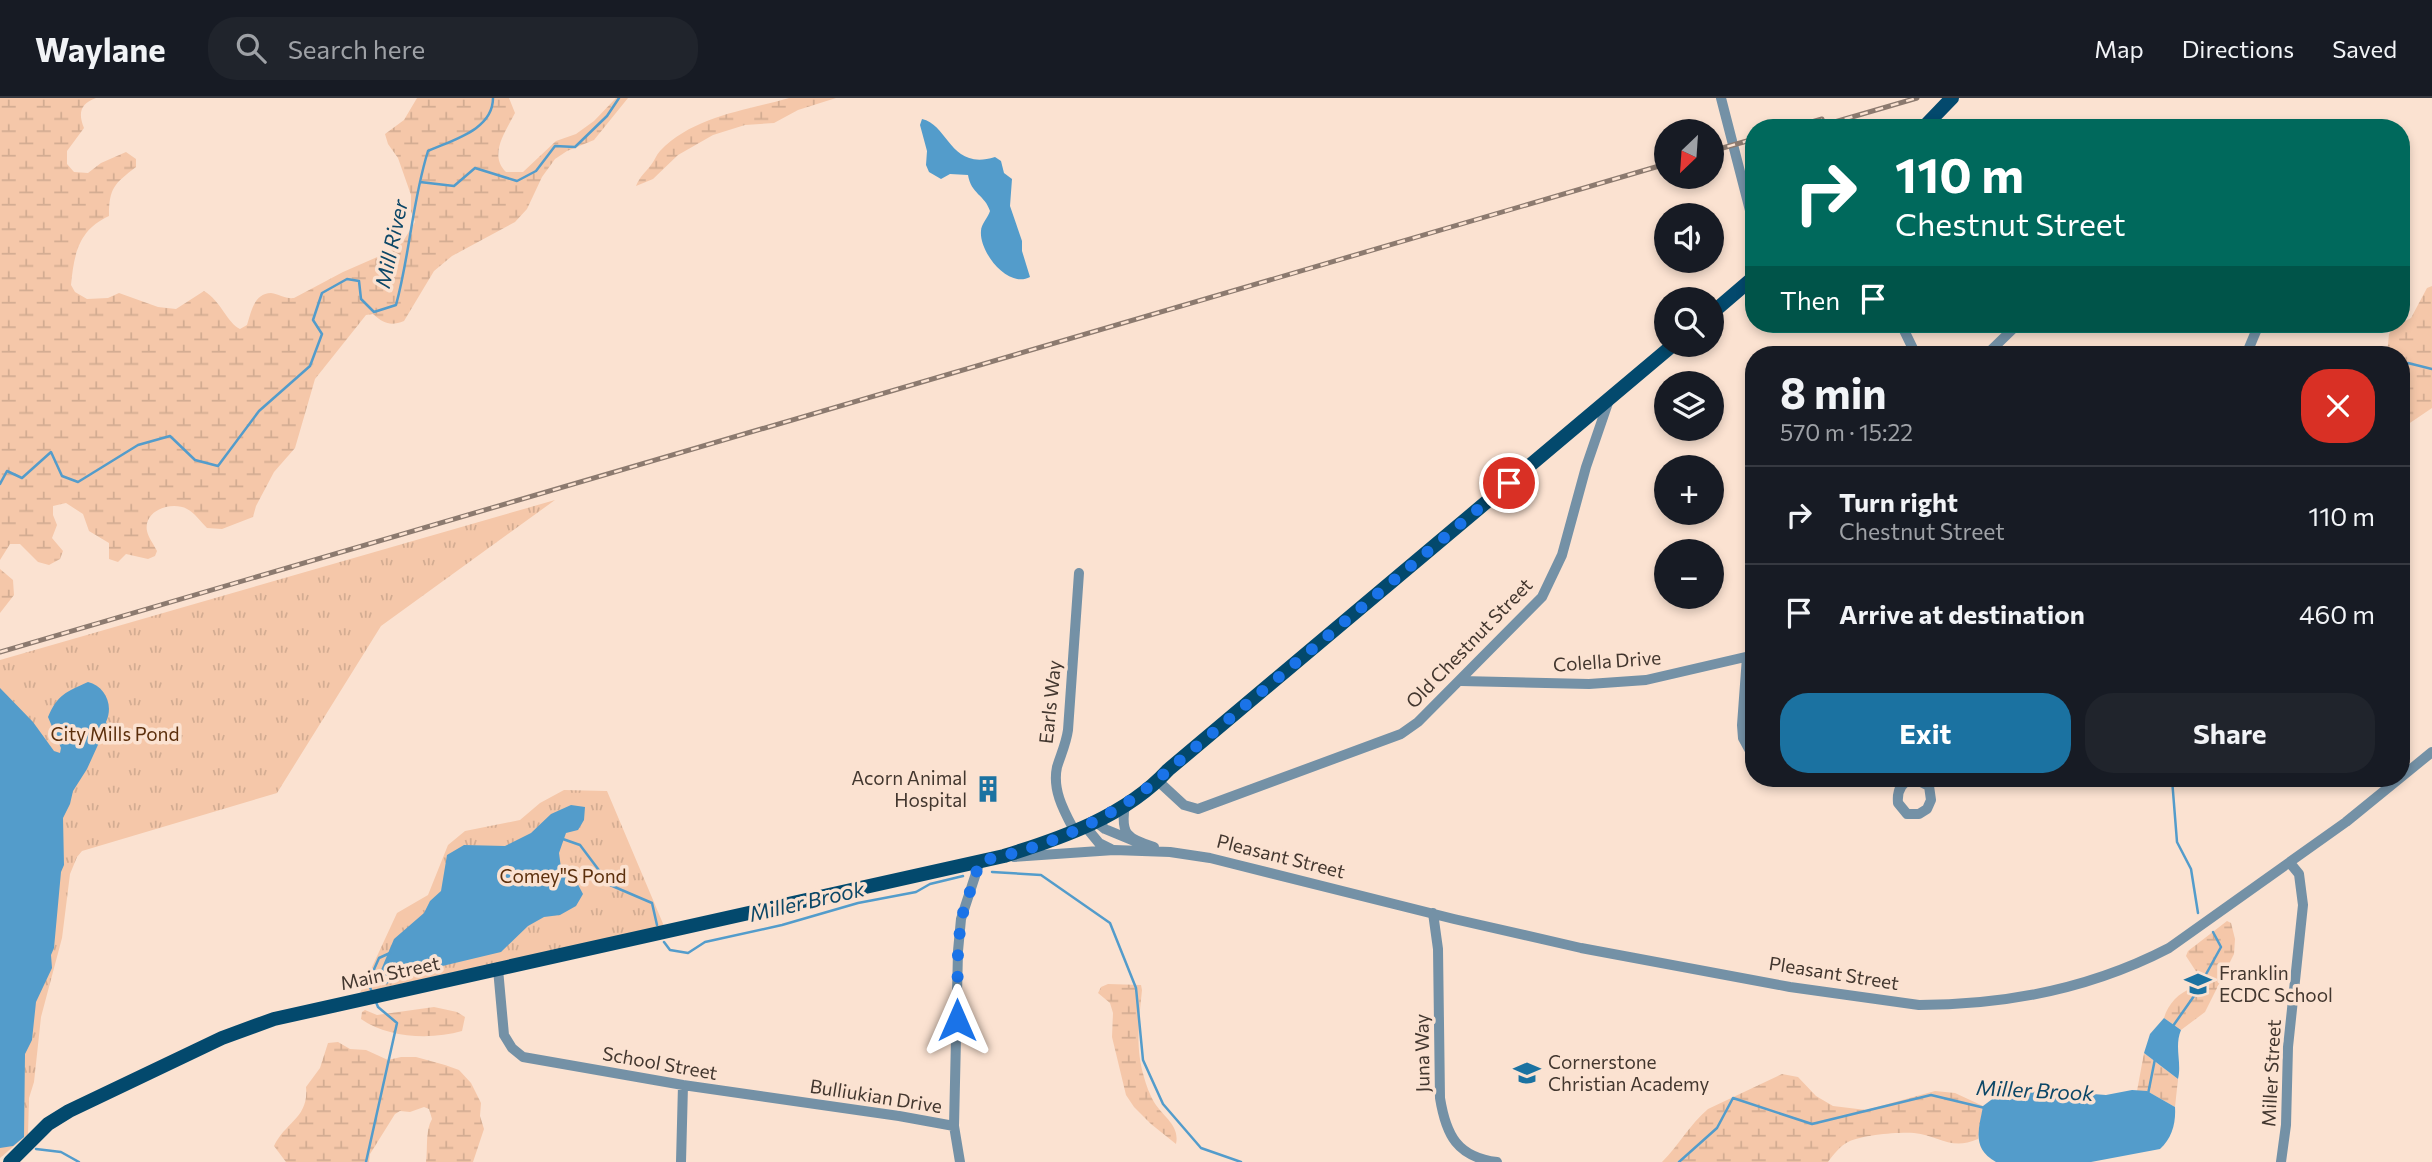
<!DOCTYPE html>
<html lang="en">
<head>
<meta charset="utf-8">
<style>
	:root { --surface:#171b24; --page:#20242c; --text:#f1f3f6; --muted:#9ea1a6; --line:#363941; --accent:#1b72a1 }
	body { margin:0; font-family:Commissioner,sans-serif; background:var(--page); color:var(--text); height:100vh; display:flex; flex-direction:column; font-size:26px; white-space:nowrap }
	* { box-sizing:border-box; margin:0 }
	p { font-size:23px; color:var(--muted) }
	.icon { flex:none; width:38px; height:38px; fill:none; stroke:currentColor; stroke-width:2; stroke-linecap:round; stroke-linejoin:round }
	.map { position:relative; flex:1; overflow:hidden }
	.side { position:absolute; left:1745px; top:248px; width:665px; height:441px; display:flex; flex-direction:column; background:var(--surface); border-radius:28px; box-shadow:0 4px 10px #0003 }
	.side>* { flex:none }
	.top-card { position:absolute; left:1745px; top:21px; width:665px; height:214px; border-radius:28px; box-shadow:0 4px 10px #0003; background:#00695c; color:#fff; overflow:hidden }
	.needle { width:46px; rotate:205deg }
	.buttons { position:absolute; left:1654px; top:21px; display:grid; gap:14px }
	.buttons a { display:grid; place-items:center; width:70px; height:70px; border-radius:50%; background:var(--surface); box-shadow:0 4px 10px #0003; font-size:35px }
	.pin { position:absolute; display:grid; place-items:center; width:60px; height:60px; color:#fff; margin:-30px; border:4px solid #fff; border-radius:50%; box-shadow:0 2px 7px #0007 }
	.me { position:absolute; width:77px; margin:-38px; rotate:0deg; stroke-linejoin:round; filter:drop-shadow(0 0 5px #0008) }
	.turn { display:flex; align-items:center; gap:24px; height:147px; padding:0 35px; font-size:32px }
	.turn .icon { width:91px; height:91px; stroke-width:2.5 }
	.turn b { display:block; font-size:49px; line-height:60px }
	.then { display:flex; align-items:center; height:66px; padding:0 35px; background:#0003; gap:14px; font-size:26px }
	.round { display:grid; place-items:center; flex:none; width:74px; height:74px; border-radius:28px; background:var(--page) }
	.head { display:flex; align-items:center; justify-content:space-between; height:119px; padding:0 35px }
	h1 { font-size:42px; font-weight:700; line-height:52px }
	.cta { display:flex; gap:14px; margin-top:auto; padding:14px 35px }
	.cta a { flex:1; height:80px; border-radius:28px; background:var(--accent); color:#fff; font-size:28px; font-weight:700; line-height:80px; text-align:center }
	.cta a+a { background:var(--page); color:var(--text) }
	ul { padding:0; list-style:none }
	li { display:flex; align-items:center; gap:21px; height:98px; padding:0 35px; border-top:2px solid var(--line) }
	li div { flex:1 }
	li b { display:block; font-size:26px }
	li em { font-style:normal }
	header { display:flex; align-items:center; gap:42px; box-sizing:border-box; height:98px; padding:0 35px; background:var(--surface); border-bottom:2px solid var(--line) }
	header strong { font-size:33px }
	nav { display:flex; gap:38px; margin-inline-start:auto; font-size:24px }
	.search { width:490px; height:63px; background:var(--page); display:flex; align-items:center; gap:18px; box-sizing:border-box; padding:0 24px; border-radius:28px; color:var(--muted); font-size:26px }
	.map>svg:first-child { display:block }
	.wetland { fill:url(#wetland-marsh) }
	.park { fill:url(#park-tufts) }
	.water { fill:#539ccb }
	.lines { fill:none; stroke-linecap:round; stroke-linejoin:round }
	.stream { stroke:#539ccb; stroke-width:2.5 }
	.minor { stroke:#7491a6; stroke-width:10 }
	.major { stroke:#03496d; stroke-width:14 }
	.rail-casing { stroke:#8c7a6f; stroke-width:5 }
	.rail { stroke:#fbe2d1; stroke-width:2.5; stroke-dasharray:8; stroke-linecap:butt }
	.route { stroke:#1a73e8; stroke-width:12; stroke-dasharray:0 21.6 }
	.labels { text-anchor:middle; stroke-width:7; stroke-linejoin:round; paint-order:stroke }
	.street-label { font-size:19px; fill:#43372f; stroke:#fbe2d1 }
	.park-label { font-size:19px; fill:#5b2f0c; stroke:#fbe2d1 }
	.poi-label { font-size:19px; fill:#43372f; stroke:#fbe2d1; text-anchor:start }
	.water-label { font-size:21px; font-style:italic; fill:#0c4767; stroke:#fbe2d1 }
</style>
</head>
<body>
<header>
<strong>Waylane</strong>
<div class="search"><svg class="icon" aria-label="search" viewBox="0 0 24 24"><circle cx="10" cy="10" r="6"/><path d="M15 15l6 6"/></svg>Search here</div>
<nav><a>Map</a><a>Directions</a><a>Saved</a></nav>
</header>
<div class="map">
<svg width="2432" height="1064" viewBox="0 0 2432 1064">
	<defs>
		<pattern id="wetland-marsh" width="20" height="14" patternUnits="userSpaceOnUse" patternTransform="scale(1.75)"><rect width="20" height="14" fill="#f5c7a9"/><path d="M1 5h8M5 5V1M11 12h8M15 12V8" fill="none" stroke="#d3ac92"/></pattern>
		<pattern id="park-tufts" width="24" height="20" patternUnits="userSpaceOnUse" patternTransform="scale(1.75)"><rect width="24" height="20" fill="#f5c7a9"/><path d="M3 7l-1-3M5 7V3M7 7l1-3M15 17l-1-3M17 17v-4M19 17l1-3" fill="none" stroke="#d3ac92"/></pattern>
	</defs>
	<rect width="100%" height="100%" fill="#fbe2d1"/>
	<path class="wetland" d="M 0,0 L 96,0 C 80,6 78,15 84,30 L 67,53 L 67,66 L 74,74 L 88,75 L 101,65 L 126,54 L 136,61 L 136,69 C 114,86 109,90 109,118 C 78,132 74,157 71,187 L 75,194 L 87,201 L 108,200 L 119,195 L 158,209 L 176,211 L 204,193 C 221,203 228,226 240,231 L 247,227 C 251,215 254,195 271,195 C 279,196 285,201 294,200 L 343,174 L 391,153 L 402,145 L 415,124 L 411,113 L 411,97 L 398,60 L 388,46 L 385,36 L 404,22 L 417,0 L 509,0 L 515,15 C 506,33 488,57 506,74 L 523,74 L 556,43 L 576,36 L 594,23 L 616,0 L 628,0 L 594,42 L 567,53 L 555,61 L 542,79 L 527,111 L 515,124 L 452,158 L 434,173 L 404,223 C 391,228 384,226 373,216 L 366,217 L 315,281 L 295,350 L 274,374 L 256,408 L 253,419 L 222,431 L 207,430 C 201,424 194,414 187,411 C 172,403 143,412 147,433 C 148,439 154,447 157,453 L 155,458 L 148,461 L 126,456 L 118,464 L 109,461 L 109,445 L 89,433 L 83,416 L 66,405 L 53,408 L 53,417 L 57,427 L 52,440 L 63,453 L 60,461 L 49,467 L 38,464 L 20,446 L 10,446 L 0,462 Z
		M 789,0 L 836,0 L 798,12 L 774,25 L 745,27 L 713,37 L 678,57 L 653,81 L 636,88 C 640,78 645,75 651,67 C 655,62 656,57 660,53 C 694,18 744,13 789,0 Z
		M 2432,188 L 2432,310 L 2401,331 L 2401,257 L 2387,257 L 2389,236 L 2394,229 L 2411,220 L 2427,190 Z
		M 0,471 L 13,482 L 14,497 L 0,515 Z
		M 2227,823 L 2231,825 L 2235,841 L 2234,856 L 2205,914 L 2181,932 L 2164,920 C 2168,906 2179,894 2193,890 L 2199,878 L 2186,858 L 2188,853 Z
		M 1108,886 L 1141,887 L 1142,892 C 1139,923 1135,949 1144,979 C 1146,987 1150,997 1154,1004 C 1163,1019 1180,1027 1176,1046 L 1151,1026 L 1134,1009 L 1126,997 L 1112,939 L 1113,915 L 1110,905 L 1098,895 L 1101,889 Z
		M 434,909 L 457,914 L 465,919 L 462,933 C 431,942 388,940 361,921 L 362,914 L 365,912 L 377,917 Z
		M 338,944 L 350,951 L 366,952 L 388,962 L 401,959 L 416,959 L 445,967 L 459,972 L 471,985 L 481,1005 L 480,1018 L 484,1031 L 473,1064 L 426,1064 C 428,1050 425,1033 432,1021 L 429,1011 L 424,1009 L 410,1014 L 400,1013 L 395,1016 L 370,1056 L 369,1064 L 286,1064 L 274,1048 C 285,1024 309,1020 306,989 L 320,970 L 328,945 Z
		M 2144,955 L 2178,981 L 2175,1009 L 2147,993 L 2137,993 Z
		M 1782,976 L 1798,979 L 1816,998 L 1833,1008 L 1866,1012 L 1935,993 L 1955,995 L 1983,1008 L 1978,1041 C 1951,1053 1940,1038 1914,1035 C 1896,1034 1863,1037 1848,1044 C 1840,1048 1833,1057 1828,1064 L 1662,1064 C 1679,1047 1690,1026 1708,1011 Z"/>
	<path class="park" d="M 555,402 L 381,528 L 277,695 L 82,753 L 77,759 L 70,776 L 62,840 L 41,919 L 34,984 L 29,1000 L 28,1036 L 0,1060 L 0,562 Z
		M 564,692 L 607,693 L 664,828 L 360,895 L 397,815 L 428,797 L 448,747 L 465,733 L 520,722 L 540,705 Z"/>
	<path class="water" d="M 922,21 C 949,27 950,73 995,59 L 1001,63 L 1004,75 L 1012,81 L 1010,108 L 1022,143 L 1022,153 L 1030,179 C 1008,191 979,154 981,133 C 981,126 988,120 990,113 C 985,97 971,96 968,77 L 950,76 L 941,81 L 929,74 L 926,67 L 927,53 L 920,27 Z
		M 88,584 C 105,588 114,607 106,624 L 107,627 L 87,671 L 73,693 L 70,706 L 63,720 L 64,767 L 61,774 L 54,850 L 51,857 L 52,870 L 36,904 L 32,942 L 25,956 L 24,1039 L 13,1048 L 0,1050 L 0,590 L 33,624 L 54,653 L 60,655 L 61,650 L 48,619 C 58,596 66,594 88,584 Z
		M 571,707 L 585,709 L 584,722 L 578,732 L 566,735 L 559,755 L 561,770 L 574,779 L 583,796 L 576,808 L 560,817 L 544,819 L 528,828 L 501,854 L 413,875 L 386,886 L 379,883 L 381,872 L 394,841 L 424,815 L 430,803 L 441,793 L 447,757 L 464,747 L 505,748 L 531,735 L 551,716 Z
		M 2164,920 L 2181,932 C 2174,949 2182,964 2178,981 L 2144,955 L 2150,936 Z
		M 2039,992 L 2106,997 L 2132,992 L 2147,993 L 2175,1009 C 2176,1025 2172,1040 2160,1051 L 2091,1064 L 1996,1064 C 1971,1050 1979,1031 1983,1008 L 1999,996 Z"/>
	<g class="lines">
		<path class="stream" d="M 420,84 L 454,88 L 475,70 L 517,83 L 536,73 L 555,48 L 575,49 L 607,18 L 619,0
			M 2401,267 L 2408,265 L 2432,271
			M 0,386 L 7,373 L 22,380 L 51,354 L 62,378 L 78,384 L 138,347 L 170,338 L 195,362 L 218,368 L 259,313 L 310,268 L 322,236 L 313,222 L 322,195 L 347,181 L 359,183 L 361,201 L 374,214 L 396,207 C 410,156 412,104 428,53 C 452,42 493,32 493,0
			M 2172,681 L 2177,744 L 2191,771 L 2198,815
			M 560,740 L 580,747 L 610,787 L 652,805 L 657,827
			M 992,774 L 1041,777 L 1110,825 L 1136,890 L 1143,962 L 1163,1006 L 1201,1050 L 1241,1064
			M 664,844 L 670,852 L 688,855 L 705,844 L 782,827 L 858,805 L 916,794 L 930,786 L 963,778
			M 372,894 L 368,885 L 379,860 L 390,855
			M 2173,928 L 2194,898 L 2221,849 L 2213,834
			M 2148,996 L 2155,961
			M 36,1051 L 61,1054 L 79,1064
			M 366,1064 L 397,925 L 378,909 L 376,904
			M 1679,1064 L 1717,1030 L 1733,1000 L 1812,1026 L 1931,997 L 1985,1010"/>
		<path class="minor" d="M 1721,0 L 1754,128
			M 2187,30 L 2208,30
			M 1901,226 L 1916,257
			M 1986,257 L 2018,226
			M 2246,257 L 2259,226
			M 1747,559 L 1742,627 L 1743,640 L 1754,660
			M 1461,583 L 1589,586 L 1646,582 L 1754,557
			M 1911,681 C 1900,685 1897,694 1898,705 L 1907,716 L 1919,716 L 1927,711 L 1931,702 L 1929,688 L 1915,681
			M 1158,683 L 1184,707 L 1198,711 L 1401,636 L 1418,624 L 1542,499 L 1562,457 L 1586,369 L 1609,302
			M 1125,707 C 1120,736 1127,741 1154,749
			M 1095,723 L 1105,731 L 1134,743
			M 1085,728 L 1099,745 L 1111,751
			M 1074,732 C 1064,713 1052,692 1057,669 C 1061,656 1066,646 1068,632 L 1079,475
			M 1014,759 L 1114,752 L 1170,754 L 1210,760 L 1454,821 L 1581,850 L 1790,889 L 1919,907 C 2007,907 2090,891 2169,850 L 2346,724 L 2432,654
			M 1433,815 L 1438,851 L 1440,1000 C 1446,1037 1457,1059 1497,1064
			M 498,871 L 504,937 L 512,950 L 523,959 L 683,987 L 899,1018 L 954,1028
			M 681,1064 L 683,987
			M 960,1064 L 954,1028 L 958,853 L 961,821 L 980,763
			M 2281,1064 L 2286,1027 L 2288,949 L 2303,807 L 2299,776 L 2290,765"/>
		<path class="major" d="M 1923,30 L 1952,0
			M 1712,215 L 1754,179
			M 10,1064 L 48,1026 L 69,1013 L 222,940 L 274,921 L 1004,758 C 1062,740 1126,718 1168,672 L 1673,247"/>
		<defs>
			<path id="rail" d="M 1791,30 L 1822,21
				M 1814,30 L 1917,0
				M 1712,53 L 1754,41
				M 0,554 L 1666,66"/>
		</defs>
		<use href="#rail" class="rail-casing"/>
		<use href="#rail" class="rail"/>
	</g>
	<g class="lines">
		<path class="route" d="M 957,922 L 958,853 L 961,821 L 980,763 C 1037,752 1092,729 1140,696 L 1509,385"/>
	</g>
	<defs>
		<symbol id="building-bare" viewBox="-9 -9 18 18"><path d="M-4-6H4V6H1V3H-1V6H-4ZM-2.5-4.3h1.7v1.8h-1.7ZM.8-4.3h1.7v1.8H.8ZM-2.5-1h1.7V.8h-1.7ZM.8-1h1.7V.8H.8Z" fill="#1b72a1" stroke="#fbe2d1" stroke-width="2.5" paint-order="stroke"/></symbol>
		<symbol id="school-bare" viewBox="-9 -9 18 18"><path d="M0-5L7-2L0 1L-7-2ZM-4 1L0 2.5L4 1V4Q0 6-4 4Z" fill="#1b72a1" stroke="#fbe2d1" stroke-width="2.5" paint-order="stroke"/></symbol>
	</defs>
	<g fill-rule="evenodd">
		<use href="#building-bare" x="969" y="672" width="38" height="38"/>
		<use href="#school-bare" x="2179" y="867" width="38" height="38"/>
		<use href="#school-bare" x="1508" y="956" width="38" height="38"/>
	</g>
	<g class="labels">
		<g class="street-label">
			<text transform="translate(1469 545) rotate(-46)" y="7">Old Chestnut Street</text>
			<text transform="translate(1607 563) rotate(-4)" y="7">Colella Drive</text>
			<text transform="translate(1050 604) rotate(-84)" y="7">Earls Way</text>
			<text transform="translate(1281 758) rotate(14)" y="7">Pleasant Street</text>
			<text transform="translate(390 875) rotate(-12)" y="7">Main Street</text>
			<text transform="translate(1834 875) rotate(9)" y="7">Pleasant Street</text>
			<text transform="translate(1422 955) rotate(-91)" y="7">Juna Way</text>
			<text transform="translate(660 965) rotate(10)" y="7">School Street</text>
			<text transform="translate(2271 975) rotate(-87)" y="7">Miller Street</text>
			<text transform="translate(876 998) rotate(9)" y="7">Bulliukian Drive</text>
		</g>
		<g class="park-label">
			<text x="115" y="643">City Mills Pond</text>
			<text x="563" y="785">Comey"S Pond</text>
		</g>
		<g class="poi-label">
			<text x="967" y="687" text-anchor="end">Acorn Animal<tspan x="967" dy="22">Hospital</tspan></text>
			<text x="2219" y="882">Franklin<tspan x="2219" dy="22">ECDC School</tspan></text>
			<text x="1548" y="971">Cornerstone<tspan x="1548" dy="22">Christian Academy</tspan></text>
		</g>
		<g class="water-label">
			<text transform="translate(392 146) rotate(-78)" y="7">Mill River</text>
			<text transform="translate(807 804) rotate(-13)" y="7">Miller Brook</text>
			<text transform="translate(2035 993) rotate(3)" y="7">Miller Brook</text>
		</g>
	</g>
</svg>
<div class="buttons">
<a><svg class="needle" viewBox="-14 -14 28 28"><path d="M0-13l5 13h-10z" fill="#e53935"/><path d="M0 13l5-13h-10z" fill="#9ea1a6"/></svg></a>
<a><svg class="icon" aria-label="sound" viewBox="0 0 24 24"><path d="M4 9h4l5-4v14l-5-4H4zM17 9q2 3 0 6"/></svg></a>
<a><svg class="icon" aria-label="search" viewBox="0 0 24 24"><circle cx="10" cy="10" r="6"/><path d="M15 15l6 6"/></svg></a>
<a><svg class="icon" aria-label="layers" viewBox="0 0 24 24"><path d="M12 4l9 5-9 5-9-5zM3 14l9 5 9-5"/></svg></a>
<a>+</a>
<a>−</a>
</div>
<div class="pin" style="left:1509px;top:385px;background:#d93025"><svg class="icon" aria-label="arrive" viewBox="0 0 24 24"><path d="M6 21V4h12l-3 4 3 4H6"/></svg></div>
<svg class="me" style="left:957px;top:922px" viewBox="-20 -20 40 40"><path d="M0-17L14 15 0 8-14 15z" fill="#1a73e8" stroke="#fff" stroke-width="4"/></svg>
<div class="top-card">
<div class="turn"><svg class="icon" aria-label="right" viewBox="0 0 24 24"><path d="M7 20v-9h11M14 6l5 5-5 5"/></svg><div><b>110 m</b>Chestnut Street</div></div>
<div class="then">Then<svg class="icon" aria-label="arrive" viewBox="0 0 24 24"><path d="M6 21V4h12l-3 4 3 4H6"/></svg></div>
</div>
<section class="side">
<div class="head"><div><h1>8 min</h1><p>570 m · 15:22</p></div><a class="round" style="background:#d93025;color:#fff"><svg class="icon" aria-label="close" viewBox="0 0 24 24"><path d="M6 6l12 12M18 6L6 18"/></svg></a></div>
<ul>
<li><svg class="icon" aria-label="right" viewBox="0 0 24 24"><path d="M7 20v-9h11M14 6l5 5-5 5"/></svg><div><b>Turn right</b><p>Chestnut Street</p></div><em>110 m</em></li>
<li><svg class="icon" aria-label="arrive" viewBox="0 0 24 24"><path d="M6 21V4h12l-3 4 3 4H6"/></svg><div><b>Arrive at destination</b></div><em>460 m</em></li>
</ul>
<div class="cta"><a>Exit</a><a>Share</a></div>
</section>
</div>
</body>
</html>
